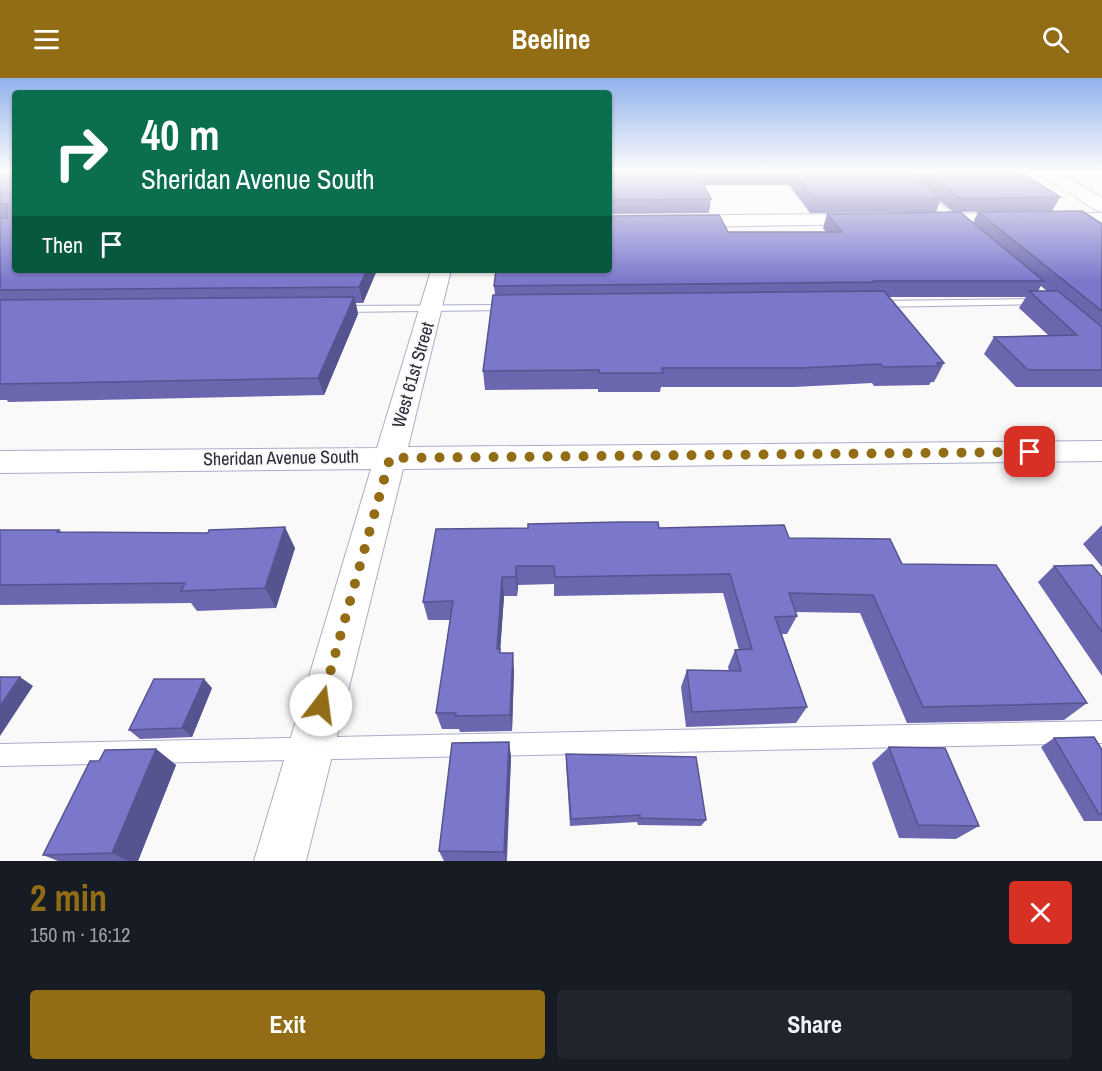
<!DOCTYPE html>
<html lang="en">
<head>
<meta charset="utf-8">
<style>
	:root { --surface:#171b24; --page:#20242c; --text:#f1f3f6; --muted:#9ea1a6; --accent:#936d15 }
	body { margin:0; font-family:"Archivo Narrow",sans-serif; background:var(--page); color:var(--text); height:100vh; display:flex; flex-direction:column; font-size:22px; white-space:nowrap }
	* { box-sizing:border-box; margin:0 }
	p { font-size:20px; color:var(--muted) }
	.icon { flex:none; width:33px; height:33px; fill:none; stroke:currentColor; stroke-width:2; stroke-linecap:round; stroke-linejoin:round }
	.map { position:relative; height:783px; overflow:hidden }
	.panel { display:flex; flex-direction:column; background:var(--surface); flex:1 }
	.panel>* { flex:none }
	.guide { position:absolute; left:12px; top:12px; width:600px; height:183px; border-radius:6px; box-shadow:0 2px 4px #0004; background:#0b6e4f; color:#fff; overflow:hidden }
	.pin { position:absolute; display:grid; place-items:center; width:51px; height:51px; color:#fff; margin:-26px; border-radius:12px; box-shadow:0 3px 9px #0006 }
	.me { position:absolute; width:66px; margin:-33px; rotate:15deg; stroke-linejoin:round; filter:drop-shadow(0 0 4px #0008) }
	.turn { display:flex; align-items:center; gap:21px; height:126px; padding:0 30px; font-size:27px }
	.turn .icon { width:78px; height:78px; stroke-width:2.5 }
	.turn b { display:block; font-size:42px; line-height:51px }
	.then { display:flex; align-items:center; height:57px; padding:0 30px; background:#0003; gap:12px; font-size:22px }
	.round { display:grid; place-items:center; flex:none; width:63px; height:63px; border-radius:6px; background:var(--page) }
	.headline { display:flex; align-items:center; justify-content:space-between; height:102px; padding:0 30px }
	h1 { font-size:36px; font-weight:700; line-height:45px; color:var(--accent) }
	.button { display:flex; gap:12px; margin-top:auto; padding:12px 30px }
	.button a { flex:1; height:69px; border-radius:6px; background:var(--accent); color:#fff; font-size:24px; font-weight:700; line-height:69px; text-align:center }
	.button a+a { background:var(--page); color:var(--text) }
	header { display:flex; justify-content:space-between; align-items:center; height:78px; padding:0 30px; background:var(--accent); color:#fff; font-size:27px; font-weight:700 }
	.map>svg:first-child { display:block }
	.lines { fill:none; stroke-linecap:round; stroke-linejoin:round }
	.service-casing { stroke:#abacca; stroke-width:2 }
	.minor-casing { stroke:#abacca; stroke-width:2 }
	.tertiary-casing { stroke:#abacca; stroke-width:2 }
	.service { fill:#fff; fill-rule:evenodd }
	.minor { fill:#fff; fill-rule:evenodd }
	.tertiary { fill:#fff; fill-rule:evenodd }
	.wall { fill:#6a67af; fill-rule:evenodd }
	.shaded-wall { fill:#56548f }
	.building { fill:#7b78cc; stroke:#56548f; stroke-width:1.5 }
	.route { stroke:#936d15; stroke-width:10; stroke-dasharray:0 18 }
	.labels { text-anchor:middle; stroke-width:4.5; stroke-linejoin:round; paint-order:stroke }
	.street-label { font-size:18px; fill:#2a2b37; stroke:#f9f9f9 }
</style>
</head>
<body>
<header><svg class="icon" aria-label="menu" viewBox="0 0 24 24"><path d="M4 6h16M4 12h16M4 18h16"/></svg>Beeline<svg class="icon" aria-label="search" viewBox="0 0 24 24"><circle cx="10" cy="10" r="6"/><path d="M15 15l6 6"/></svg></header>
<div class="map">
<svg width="1102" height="783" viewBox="0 0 1102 783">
	<rect width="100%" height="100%" fill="#f9f9f9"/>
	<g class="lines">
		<defs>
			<path id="service" d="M 892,93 L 901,93 L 964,146 L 964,150 L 958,150 Z
				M 1041,221 L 1046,224 L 1045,226 L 876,229 L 871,226 L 876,223 Z
				M 510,227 L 514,228 L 514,232 L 339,234 L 334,231 L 339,228 Z
				M 1102,643 L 1102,665 L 0,688 L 0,666 Z"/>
			<path id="minor" d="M 1102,135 L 1102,145 L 926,148 L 920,146 L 917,142 L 920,138 L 926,136 Z
				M 867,136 L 873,138 L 876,142 L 873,146 L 609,150 L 609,138 Z
				M 431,192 L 451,192 L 408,369 L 1102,363 L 1102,383 L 403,391 L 306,783 L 254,783 L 371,391 L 0,395 L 0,373 L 377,370 Z"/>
			<path id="tertiary" d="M 1036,93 L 1056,93 L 1102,120 L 1102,134 L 1095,132 Z"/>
		</defs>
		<use href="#service" class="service-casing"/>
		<use href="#minor" class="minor-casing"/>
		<use href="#tertiary" class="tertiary-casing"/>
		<use href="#service" class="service"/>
		<use href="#minor" class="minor"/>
		<use href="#tertiary" class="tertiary"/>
	</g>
	<path class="wall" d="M 0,93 L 377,192 L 363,225 L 356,225 L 358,236 L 324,317 L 8,324 L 7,322 L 0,322 Z
		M 609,93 L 1019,93 L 1060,119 L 1052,133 L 953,134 L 940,123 L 936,134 L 810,135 L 789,107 L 704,107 L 711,121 L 709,135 L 609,136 Z
		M 978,134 L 1102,146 L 1102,309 L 1016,309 L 984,276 L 994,259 L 1048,257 L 1019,230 L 1026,219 L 889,219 L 944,285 L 934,304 L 931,304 L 929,307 L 874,308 L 872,305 L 794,309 L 661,309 L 660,314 L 598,314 L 598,311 L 485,312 L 483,293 L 495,217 L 494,208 L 609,192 L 610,138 L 728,154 L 826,154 L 823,150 L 827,136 L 973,145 ZM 1041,208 L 1047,213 L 1038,213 Z
		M 1102,447 L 1102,489 L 1083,466 Z
		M 659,450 L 789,460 L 902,486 L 1087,625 L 1064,642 L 907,645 L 860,535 L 795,534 L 797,538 L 787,556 L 782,556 L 807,629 L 796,645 L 686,649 L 681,609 L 687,592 L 729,593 L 728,589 L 735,572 L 739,572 L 723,515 L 554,518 L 554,506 L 518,507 L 517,518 L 504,518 L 500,574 L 514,592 L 512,653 L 460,654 L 459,651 L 442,651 L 436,635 L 450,542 L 428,542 L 423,524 L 436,451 Z
		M 0,452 L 59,452 L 62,454 L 295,470 L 276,530 L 197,533 L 191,525 L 0,527 Z
		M 1054,488 L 1102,499 L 1102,598 L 1038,504 Z
		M 212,610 L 192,659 L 140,661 L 129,652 Z
		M 1054,660 L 1102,672 L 1102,743 L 1084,743 L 1041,669 Z
		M 509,664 L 511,680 L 507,783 L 444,783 L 439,773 Z
		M 889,669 L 979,748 L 956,761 L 899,760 L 872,685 Z
		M 156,671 L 176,687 L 138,783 L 58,783 L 43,777 L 99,683 Z
		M 566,676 L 706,742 L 701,748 L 638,747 L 637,744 L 570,748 L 566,685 Z"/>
	<path class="shaded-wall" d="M 367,192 L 377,192 L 363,225 L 359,209 Z
		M 354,219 L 358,236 L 324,317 L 318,300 Z
		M 285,449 L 295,470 L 276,530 L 265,510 Z
		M 516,488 L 518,507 L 517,518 L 516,499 Z
		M 502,499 L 504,518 L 500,574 L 502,588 L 497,571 Z
		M 513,575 L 514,592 L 512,653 L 510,637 Z
		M 20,599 L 33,608 L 0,658 L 0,628 Z
		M 204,601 L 212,610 L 192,659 L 182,650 Z
		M 509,664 L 511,680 L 506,783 L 504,774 Z
		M 156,671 L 176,687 L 138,783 L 128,783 L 112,775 Z"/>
	<path class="building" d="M 0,93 L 15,93 L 15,192 L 367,192 L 359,209 L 0,212 L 0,140 L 7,140 L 7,126 L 0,126 Z
		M 609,93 L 909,93 L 942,120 L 815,120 L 793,94 L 697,94 L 711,121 L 610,122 L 609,123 Z
		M 926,93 L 1019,93 L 1060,119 L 959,120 Z
		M 1082,133 L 1102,146 L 1102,233 L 978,134 Z
		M 960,134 L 1044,203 L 874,203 L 875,204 L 494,208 L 496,192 L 609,192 L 609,137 L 610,138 L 719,137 L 728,154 L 842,154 L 827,136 Z
		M 884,213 L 944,285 L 937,285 L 939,288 L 883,289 L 881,286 L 801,290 L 662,290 L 663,295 L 599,295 L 599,292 L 483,293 L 493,217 Z
		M 1029,213 L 1058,213 L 1102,249 L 1102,292 L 1028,292 L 994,259 L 1077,257 Z
		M 354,219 L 318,300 L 0,306 L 0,222 Z
		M 621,444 L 658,444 L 659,450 L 784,447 L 789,460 L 890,461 L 902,486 L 996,487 L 1087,625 L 923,629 L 873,517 L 789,515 L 797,538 L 775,539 L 807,629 L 692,634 L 687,592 L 741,593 L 735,572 L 752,571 L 730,496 L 555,499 L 554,488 L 516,488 L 516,499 L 502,499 L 497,571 L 500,571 L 500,575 L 513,575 L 510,637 L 455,638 L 456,635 L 436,635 L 453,523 L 423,524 L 436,451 L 528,450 L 528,446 Z
		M 285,449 L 265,510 L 181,513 L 185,505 L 0,507 L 0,452 L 59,452 L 57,454 L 208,455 L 209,452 Z
		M 1092,487 L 1102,499 L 1102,554 L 1054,488 Z
		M 0,599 L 20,599 L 0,628 Z
		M 154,601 L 204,601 L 182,650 L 129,652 Z
		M 1094,659 L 1102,672 L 1102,736 L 1099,736 L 1054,660 Z
		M 509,664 L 504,774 L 439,773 L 452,665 Z
		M 889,669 L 945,670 L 979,748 L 918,747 Z
		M 156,671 L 112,775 L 43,777 L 90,683 L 99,683 L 105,672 Z
		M 566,676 L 696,679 L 706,742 L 640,740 L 640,737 L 571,741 Z"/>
	<linearGradient id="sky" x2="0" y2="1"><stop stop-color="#91b2ed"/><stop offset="0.46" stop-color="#fcfcfc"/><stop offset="1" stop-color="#fcfcfc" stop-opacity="0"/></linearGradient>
	<rect width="1102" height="203" fill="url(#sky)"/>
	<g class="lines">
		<path class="route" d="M 321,627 L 390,380 L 1030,374"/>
	</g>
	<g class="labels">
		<g class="street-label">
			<text transform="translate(413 297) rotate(-74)" y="6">West 61st Street</text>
			<text transform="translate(281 380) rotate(-1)" y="6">Sheridan Avenue South</text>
		</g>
	</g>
</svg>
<div class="pin" style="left:1030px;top:374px;background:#d93025"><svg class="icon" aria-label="arrive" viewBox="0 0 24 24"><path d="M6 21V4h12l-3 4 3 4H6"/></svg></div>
<svg class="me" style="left:321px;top:627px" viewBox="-20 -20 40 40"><circle r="19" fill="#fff"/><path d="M0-13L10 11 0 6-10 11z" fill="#936d15"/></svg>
<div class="guide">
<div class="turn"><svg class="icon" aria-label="right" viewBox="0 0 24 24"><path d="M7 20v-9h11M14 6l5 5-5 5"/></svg><div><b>40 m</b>Sheridan Avenue South</div></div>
<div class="then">Then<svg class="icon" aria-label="arrive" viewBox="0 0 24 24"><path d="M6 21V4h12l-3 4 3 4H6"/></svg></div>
</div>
</div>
<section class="panel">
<div class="headline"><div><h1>2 min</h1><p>150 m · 16:12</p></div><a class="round" style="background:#d93025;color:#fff"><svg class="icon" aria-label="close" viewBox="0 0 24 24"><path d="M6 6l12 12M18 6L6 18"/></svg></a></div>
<div class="button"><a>Exit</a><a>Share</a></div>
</section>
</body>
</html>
